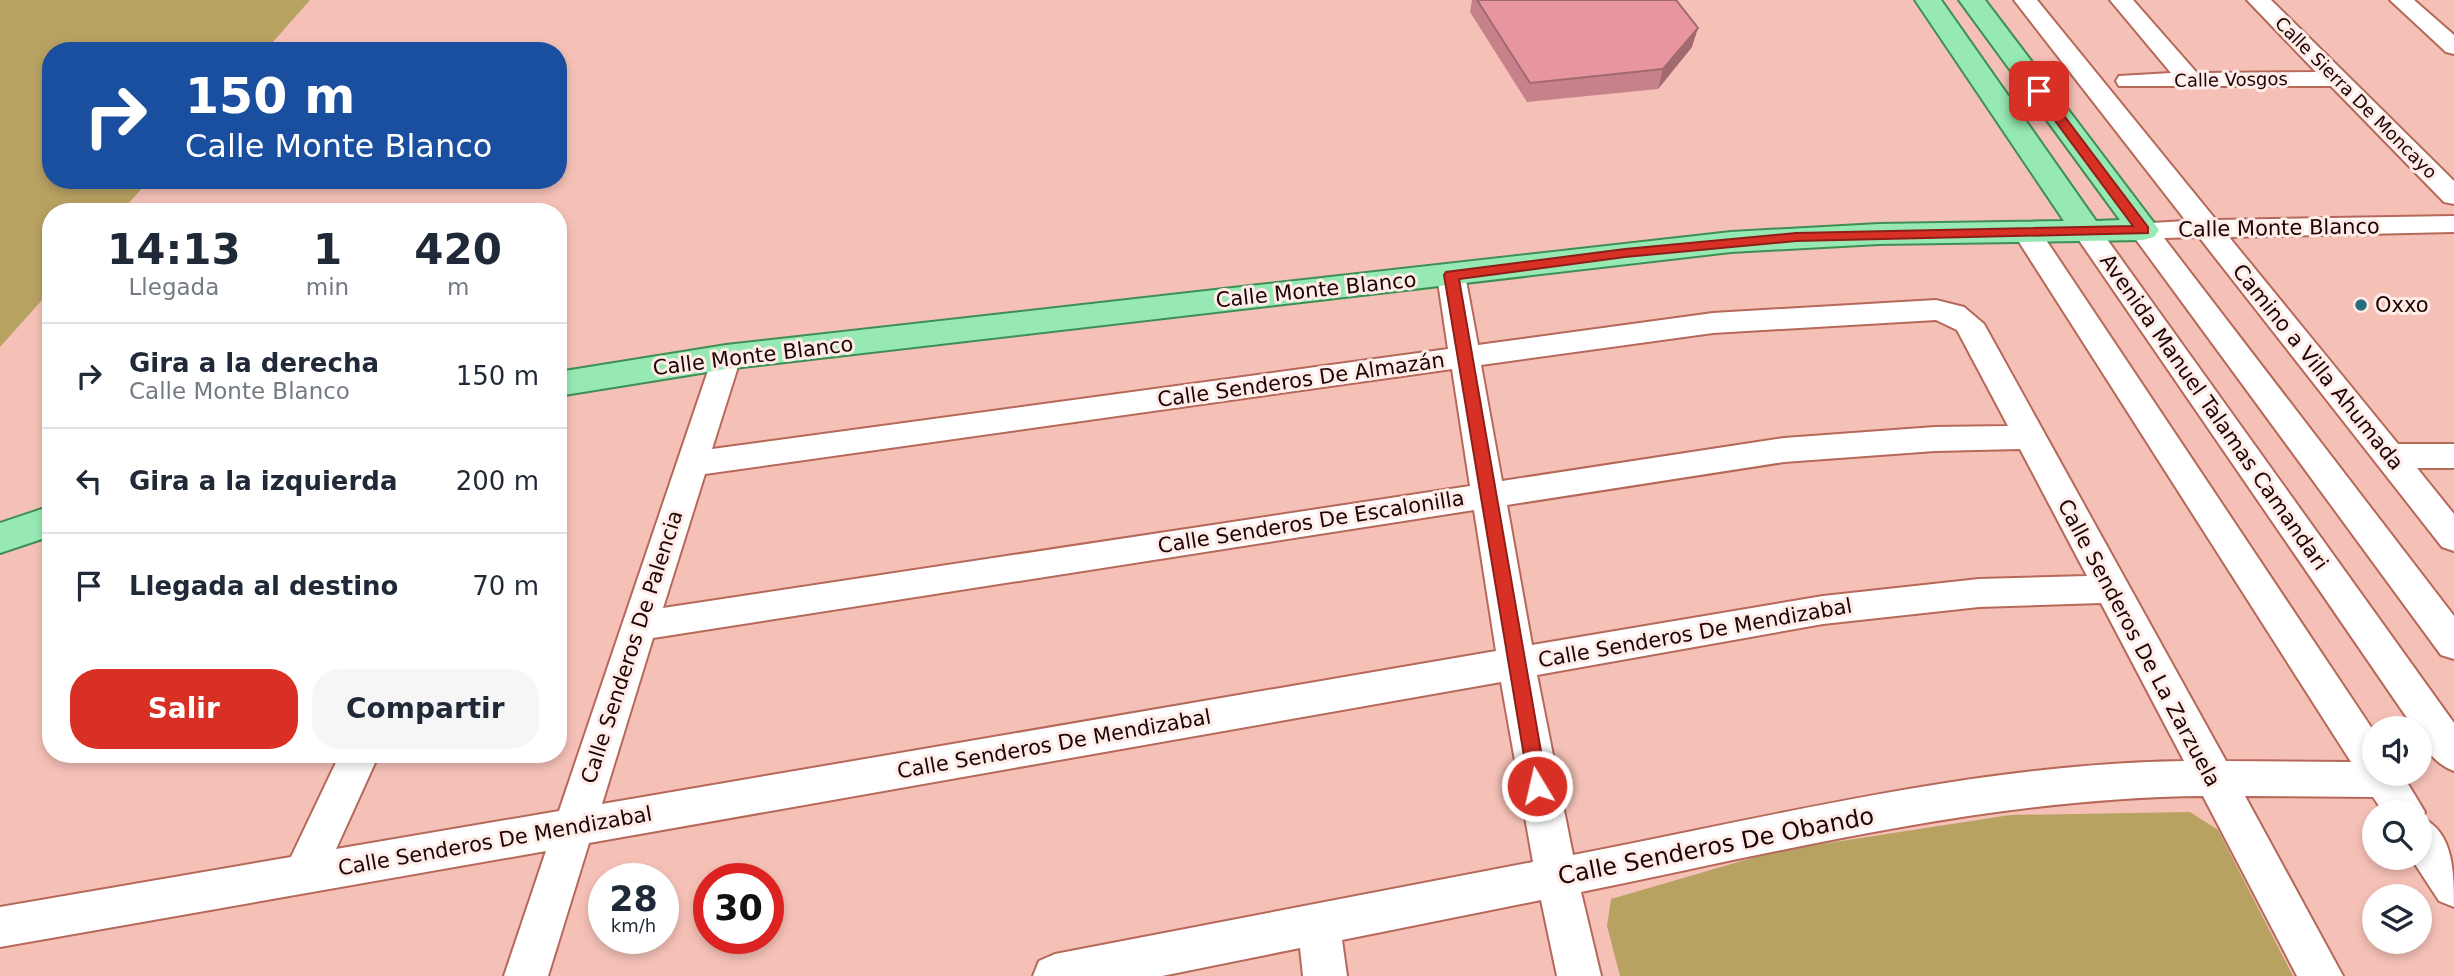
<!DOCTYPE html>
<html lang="es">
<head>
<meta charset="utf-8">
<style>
	:root { --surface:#fff; --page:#f6f6f7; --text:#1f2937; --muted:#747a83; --line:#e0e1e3; --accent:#d93025 }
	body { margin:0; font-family:"DejaVu Sans",sans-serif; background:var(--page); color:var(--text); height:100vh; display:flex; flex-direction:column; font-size:26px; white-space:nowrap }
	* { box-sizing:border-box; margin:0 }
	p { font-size:23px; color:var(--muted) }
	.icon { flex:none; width:38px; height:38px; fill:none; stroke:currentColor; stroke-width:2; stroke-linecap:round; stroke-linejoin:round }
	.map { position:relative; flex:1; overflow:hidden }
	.sheet { position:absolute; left:42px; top:203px; width:525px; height:560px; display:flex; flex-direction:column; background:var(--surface); border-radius:28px; box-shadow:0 4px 10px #0003 }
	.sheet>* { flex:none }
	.guide { position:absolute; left:42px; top:42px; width:525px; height:147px; border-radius:28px; box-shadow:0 4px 10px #0003; background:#1a4fa0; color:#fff; overflow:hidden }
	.tools { position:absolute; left:2362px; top:716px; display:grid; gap:14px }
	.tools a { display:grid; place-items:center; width:70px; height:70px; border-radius:50%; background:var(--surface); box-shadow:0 4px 10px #0003; font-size:35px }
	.speed { position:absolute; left:588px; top:863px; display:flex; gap:14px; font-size:35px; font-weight:700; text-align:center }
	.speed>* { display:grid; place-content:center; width:91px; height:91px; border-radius:50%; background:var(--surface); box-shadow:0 4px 10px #0003; line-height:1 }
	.speed small { font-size:18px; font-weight:400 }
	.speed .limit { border:10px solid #d22; background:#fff; color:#111 }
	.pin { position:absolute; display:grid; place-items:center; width:60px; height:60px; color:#fff; margin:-30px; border-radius:14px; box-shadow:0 4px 10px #0006 }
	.me { position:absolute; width:77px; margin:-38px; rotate:351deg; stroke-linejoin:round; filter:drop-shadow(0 0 5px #0008) }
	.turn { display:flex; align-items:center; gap:24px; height:147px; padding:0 28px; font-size:32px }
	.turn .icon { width:91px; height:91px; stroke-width:2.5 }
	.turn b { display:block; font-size:49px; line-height:60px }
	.eta { display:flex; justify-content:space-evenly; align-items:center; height:119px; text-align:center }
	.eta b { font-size:42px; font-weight:600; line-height:49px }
	.cta { display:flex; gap:14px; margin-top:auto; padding:14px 28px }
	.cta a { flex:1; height:80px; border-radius:28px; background:var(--accent); color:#fff; font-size:28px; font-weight:600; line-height:80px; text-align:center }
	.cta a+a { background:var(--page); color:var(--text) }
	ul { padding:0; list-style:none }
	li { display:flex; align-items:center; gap:21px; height:105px; padding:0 28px; border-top:2px solid var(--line) }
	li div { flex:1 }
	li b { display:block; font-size:26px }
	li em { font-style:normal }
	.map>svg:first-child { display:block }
	.green { fill:#b7a262 }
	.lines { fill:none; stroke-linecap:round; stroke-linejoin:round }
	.minor-casing { stroke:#b66859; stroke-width:4 }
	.major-casing { stroke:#3f8f54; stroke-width:4 }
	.minor { fill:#fff; fill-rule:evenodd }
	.major { fill:#96e9b3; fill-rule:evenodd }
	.wall { fill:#c7818a }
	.shaded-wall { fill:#a26970 }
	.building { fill:#e796a0; stroke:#a26970; stroke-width:2 }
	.route { fill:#d93025; stroke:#8d1f18; stroke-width:2 }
	.poi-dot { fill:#266e7a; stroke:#feece8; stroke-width:2.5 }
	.labels { text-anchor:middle; stroke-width:6; stroke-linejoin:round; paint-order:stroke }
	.far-street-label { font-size:18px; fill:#200402; stroke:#feece8 }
	.street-label { font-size:21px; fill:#200402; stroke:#feece8 }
	.poi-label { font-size:21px; fill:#200402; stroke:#feece8; text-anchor:start }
	.near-street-label { font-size:24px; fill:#200402; stroke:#feece8 }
</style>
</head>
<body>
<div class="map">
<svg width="2454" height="976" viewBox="0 0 2454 976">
	<rect width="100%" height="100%" fill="#f5c1b7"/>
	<path class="green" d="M 0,0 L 310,0 L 265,51 L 51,51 L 51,180 L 149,180 L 121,212 L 51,212 L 51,290 L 0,347 Z
		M 2190,812 L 2218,830 L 2293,976 L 1620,976 L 1607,926 L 1611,899 L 1776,851 L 2010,815 Z"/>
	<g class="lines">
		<defs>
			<path id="minor" d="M 2014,0 L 2037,0 L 2216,220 L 2454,216 L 2454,232 L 2229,237 L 2398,444 L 2454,444 L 2454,468 L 2417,468 L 2454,514 L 2454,551 L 2442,547 L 2199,237 L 2164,238 L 2454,616 L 2454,659 L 2441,655 L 2129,230 L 2133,224 L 2186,221 Z
				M 2110,0 L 2133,0 L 2197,73 L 2316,72 L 2247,0 L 2271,0 L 2454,181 L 2454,204 L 2444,202 L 2331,86 L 2119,86 L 2116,81 L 2119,76 L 2171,73 Z
				M 2390,0 L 2414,0 L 2454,35 L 2454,54 L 2446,52 Z
				M 2086,221 L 2096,224 L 2454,723 L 2454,771 C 2437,765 2420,747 2420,728 L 2414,728 L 2072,230 L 2076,224 Z
				M 2026,222 L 2036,225 L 2375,733 L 2375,774 L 2402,774 L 2425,812 L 2422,818 C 2454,832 2454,874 2454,907 L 2439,901 L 2411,858 L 2420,858 L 2420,812 L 2383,812 L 2373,797 L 2245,796 L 2343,976 L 2297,976 L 2203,796 C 1992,798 1787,850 1581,892 L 1601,976 L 1557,976 L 1541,900 L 1342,940 L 1347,976 L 1303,976 L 1300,948 L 1162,976 L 1033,976 L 1039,961 L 1055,954 L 1533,862 L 1501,682 L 589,843 L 548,976 L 504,976 L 546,851 L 0,947 L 0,907 L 291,857 L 340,754 L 379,754 L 336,849 L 559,811 L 715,350 L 726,347 L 737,350 L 741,357 L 712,449 L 1448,349 L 1437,275 L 1441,269 L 1451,266 L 1461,269 L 1465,275 L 1478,345 L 1713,313 L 1936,300 L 1964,307 L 1984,324 L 2226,761 L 2351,762 L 2012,231 L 2016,225 ZM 1936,320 L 1957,330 L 2008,426 L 1935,427 L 1784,438 L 1502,481 L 1481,365 L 1713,333 ZM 1452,369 L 1470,486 L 663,608 L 705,474 ZM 2020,449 L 2087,576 L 1979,579 L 1823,596 L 1532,645 L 1507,505 L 1784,462 L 1935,451 ZM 1474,510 L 1496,651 L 602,804 L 653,638 ZM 2101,603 L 2184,761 C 1978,764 1775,816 1573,855 L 1537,675 L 1823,624 L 1979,607 Z"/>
			<path id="major" d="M 1915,0 L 1941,0 L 2096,221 L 2120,220 L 1959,0 L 1985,0 L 2154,223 L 2159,230 L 2154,237 L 2143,240 L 1879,244 L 1731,252 L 726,369 L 558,396 L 558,372 L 726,345 L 1731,232 L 1879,224 L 2064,221 Z
				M 51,506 L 51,536 L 0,553 L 0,523 Z"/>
		</defs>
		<use href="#minor" class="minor-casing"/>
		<use href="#major" class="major-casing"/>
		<use href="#minor" class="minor"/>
		<use href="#major" class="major"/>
	</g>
	<path class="wall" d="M 1472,0 L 1676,0 L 1692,47 L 1658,89 L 1527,102 L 1470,12 Z"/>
	<path class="shaded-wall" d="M 1698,28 L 1692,47 L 1658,89 L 1663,69 Z"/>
	<path class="building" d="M 1477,0 L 1676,0 L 1698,28 L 1663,69 L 1530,83 Z"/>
	<path class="route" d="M 2039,87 L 2043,88 L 2148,227 L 2148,233 L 1796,241 L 1625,257 L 1459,279 L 1547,786 L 1544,792 L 1537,795 L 1530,792 L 1444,275 L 1446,272 L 1625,249 L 1796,233 L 2133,226 L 2033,91 Z"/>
	<circle class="poi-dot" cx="2361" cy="305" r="7"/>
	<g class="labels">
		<g class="far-street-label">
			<text transform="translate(2231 80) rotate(-1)" y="6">Calle Vosgos</text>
			<text transform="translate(2356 98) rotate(45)" y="6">Calle Sierra De Moncayo</text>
		</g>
		<g class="street-label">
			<text transform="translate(2279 228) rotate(-1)" y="7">Calle Monte Blanco</text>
			<text transform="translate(1316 290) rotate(-6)" y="7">Calle Monte Blanco</text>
			<text transform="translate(753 356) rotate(-7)" y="7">Calle Monte Blanco</text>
			<text transform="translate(2318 367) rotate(51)" y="7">Camino a Villa Ahumada</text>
			<text transform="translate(1301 380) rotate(-8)" y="7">Calle Senderos De Almazán</text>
			<text transform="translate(2214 412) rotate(55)" y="7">Avenida Manuel Talamas Camandari</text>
			<text transform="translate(1311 522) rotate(-9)" y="7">Calle Senderos De Escalonilla</text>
			<text transform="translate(1695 633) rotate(-10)" y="7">Calle Senderos De Mendizabal</text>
			<text transform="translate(2139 643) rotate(62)" y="7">Calle Senderos De La Zarzuela</text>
			<text transform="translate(632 647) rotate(-72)" y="7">Calle Senderos De Palencia</text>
			<text transform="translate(1054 744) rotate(-10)" y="7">Calle Senderos De Mendizabal</text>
			<text transform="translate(495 841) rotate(-10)" y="7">Calle Senderos De Mendizabal</text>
		</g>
		<g class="poi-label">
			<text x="2375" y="312">Oxxo</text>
		</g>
		<g class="near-street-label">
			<text transform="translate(1716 846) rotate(-11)" y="8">Calle Senderos De Obando</text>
		</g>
	</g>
</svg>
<div class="tools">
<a><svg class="icon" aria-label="sound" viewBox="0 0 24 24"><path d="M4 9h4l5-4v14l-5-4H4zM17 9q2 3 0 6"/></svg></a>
<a><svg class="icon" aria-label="search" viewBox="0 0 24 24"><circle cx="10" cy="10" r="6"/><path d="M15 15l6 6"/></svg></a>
<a><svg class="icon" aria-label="layers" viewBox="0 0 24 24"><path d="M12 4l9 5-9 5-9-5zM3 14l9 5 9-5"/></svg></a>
</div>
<div class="speed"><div>28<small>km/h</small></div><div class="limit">30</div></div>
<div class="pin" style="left:2039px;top:91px;background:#d93025"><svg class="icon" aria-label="arrive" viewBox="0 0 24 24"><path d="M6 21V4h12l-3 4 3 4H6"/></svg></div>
<svg class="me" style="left:1537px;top:786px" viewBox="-20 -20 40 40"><circle r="17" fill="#d93025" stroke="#fff" stroke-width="3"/><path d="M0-11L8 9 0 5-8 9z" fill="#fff"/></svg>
<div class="guide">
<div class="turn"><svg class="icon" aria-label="right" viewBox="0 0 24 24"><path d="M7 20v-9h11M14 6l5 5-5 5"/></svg><div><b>150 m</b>Calle Monte Blanco</div></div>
</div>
<section class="sheet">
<div class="eta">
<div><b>14:13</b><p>Llegada</p></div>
<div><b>1</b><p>min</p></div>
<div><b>420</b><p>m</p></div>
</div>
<ul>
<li><svg class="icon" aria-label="right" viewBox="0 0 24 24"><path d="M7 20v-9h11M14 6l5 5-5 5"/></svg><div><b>Gira a la derecha</b><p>Calle Monte Blanco</p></div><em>150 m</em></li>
<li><svg class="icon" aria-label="left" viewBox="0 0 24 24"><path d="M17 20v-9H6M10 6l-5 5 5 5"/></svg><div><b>Gira a la izquierda</b></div><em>200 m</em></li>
<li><svg class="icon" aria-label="arrive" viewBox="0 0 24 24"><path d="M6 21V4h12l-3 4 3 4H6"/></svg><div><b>Llegada al destino</b></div><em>70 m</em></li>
</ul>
<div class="cta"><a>Salir</a><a>Compartir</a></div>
</section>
</div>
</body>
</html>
